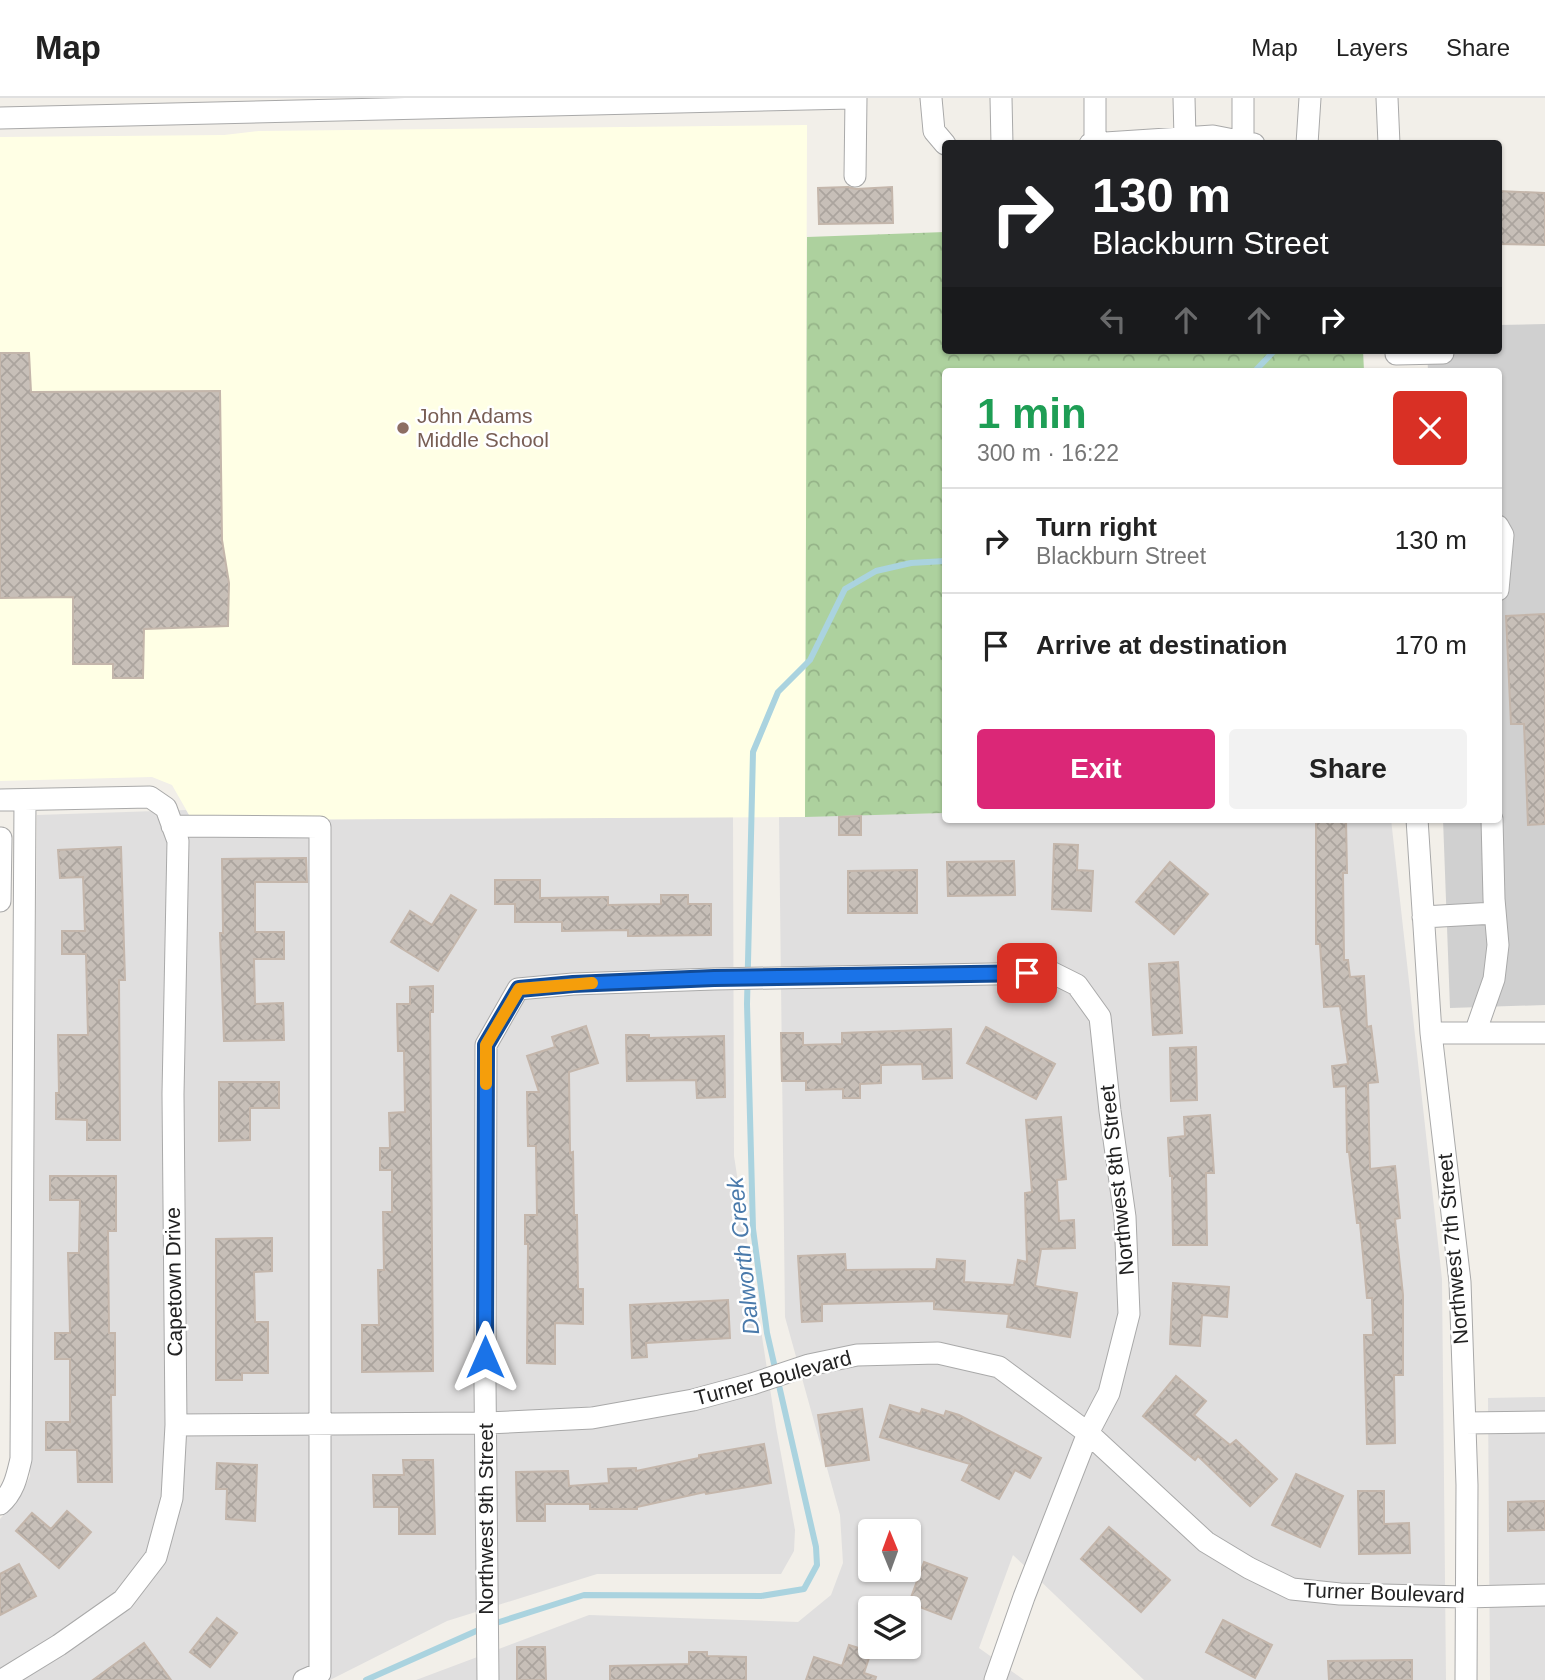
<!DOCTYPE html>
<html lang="en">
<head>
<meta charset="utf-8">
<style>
	:root { --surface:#fff; --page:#f2f2f2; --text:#222; --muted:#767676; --line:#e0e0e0; --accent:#db2777 }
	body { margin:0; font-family:Arial,sans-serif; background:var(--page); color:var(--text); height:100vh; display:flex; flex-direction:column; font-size:26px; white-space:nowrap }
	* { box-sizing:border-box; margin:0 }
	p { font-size:23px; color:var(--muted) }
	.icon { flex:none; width:38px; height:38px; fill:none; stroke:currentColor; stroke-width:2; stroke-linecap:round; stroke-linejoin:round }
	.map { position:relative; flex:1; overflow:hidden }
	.drawer { position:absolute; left:942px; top:270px; width:560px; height:455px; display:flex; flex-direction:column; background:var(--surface); border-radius:7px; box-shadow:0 2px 5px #0004 }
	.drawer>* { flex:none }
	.banner { position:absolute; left:942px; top:42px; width:560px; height:214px; border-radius:7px; box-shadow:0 2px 5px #0004; background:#202124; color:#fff; overflow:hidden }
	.needle { width:46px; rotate:359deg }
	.fabs { position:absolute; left:858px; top:1421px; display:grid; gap:14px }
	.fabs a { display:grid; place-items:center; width:63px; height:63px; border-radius:7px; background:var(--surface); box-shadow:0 2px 5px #0004; font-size:35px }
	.pin { position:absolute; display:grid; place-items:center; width:60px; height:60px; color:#fff; margin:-30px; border-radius:14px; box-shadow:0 4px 10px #0006 }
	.me { position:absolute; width:77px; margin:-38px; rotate:0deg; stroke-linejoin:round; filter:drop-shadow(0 0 5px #0008) }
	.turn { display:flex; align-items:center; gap:24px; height:147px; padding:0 35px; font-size:32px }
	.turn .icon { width:91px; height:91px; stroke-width:2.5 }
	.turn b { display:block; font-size:49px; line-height:60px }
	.lanes { display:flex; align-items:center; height:66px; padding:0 35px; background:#0003; justify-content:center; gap:35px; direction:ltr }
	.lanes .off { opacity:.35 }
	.round { display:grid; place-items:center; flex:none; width:74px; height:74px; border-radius:7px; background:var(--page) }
	.head { display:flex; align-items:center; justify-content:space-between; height:119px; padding:0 35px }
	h1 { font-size:42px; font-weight:800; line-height:52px; color:#1e9e55 }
	.primary-button { display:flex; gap:14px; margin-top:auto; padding:14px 35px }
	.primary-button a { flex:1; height:80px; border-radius:7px; background:var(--accent); color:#fff; font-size:28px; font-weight:800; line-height:80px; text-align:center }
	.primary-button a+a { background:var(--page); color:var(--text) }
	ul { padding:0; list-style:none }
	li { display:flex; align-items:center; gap:21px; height:105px; padding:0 35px; border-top:2px solid var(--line) }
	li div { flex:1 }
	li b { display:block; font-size:26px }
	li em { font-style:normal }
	header { display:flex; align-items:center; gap:42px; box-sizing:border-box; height:98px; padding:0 35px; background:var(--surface); border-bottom:2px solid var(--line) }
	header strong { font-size:33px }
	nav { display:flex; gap:38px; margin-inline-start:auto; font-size:24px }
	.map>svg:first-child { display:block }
	.residential { fill:#e0dfdf; fill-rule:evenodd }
	.education { fill:#ffffe5 }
	.religious { fill:#d0d0d0 }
	.forest { fill:url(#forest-crowns) }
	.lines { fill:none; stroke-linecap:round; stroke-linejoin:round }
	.stream { stroke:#aad3df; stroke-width:6 }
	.building { fill:url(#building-cross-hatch); stroke:#c4b6ab; stroke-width:2 }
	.minor-casing { stroke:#a9a9a9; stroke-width:23 }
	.minor { stroke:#fff; stroke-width:21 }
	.route-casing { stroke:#114b97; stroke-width:18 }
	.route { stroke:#1a73e8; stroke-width:12 }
	.slow { stroke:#f59e0b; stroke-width:12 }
	.education-dot { fill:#8d6e63; stroke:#fff; stroke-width:2.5 }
	.labels { text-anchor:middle; stroke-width:5; stroke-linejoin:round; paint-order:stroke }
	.education-label { font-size:21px; fill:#785e54; stroke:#fff; text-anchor:start }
	.street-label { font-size:21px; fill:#222; stroke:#fff }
	.water-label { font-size:23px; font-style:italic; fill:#4a7aab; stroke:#fff }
</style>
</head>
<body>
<header>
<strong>Map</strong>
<nav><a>Map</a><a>Layers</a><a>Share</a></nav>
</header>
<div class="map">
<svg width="1545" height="1582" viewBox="0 0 1545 1582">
	<defs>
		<pattern id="forest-crowns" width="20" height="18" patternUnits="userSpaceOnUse" patternTransform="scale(1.75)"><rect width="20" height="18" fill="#add19e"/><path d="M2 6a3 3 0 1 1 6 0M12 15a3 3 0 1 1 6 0" fill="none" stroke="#95b388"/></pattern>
		<pattern id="building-cross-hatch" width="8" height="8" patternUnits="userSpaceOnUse" patternTransform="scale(1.75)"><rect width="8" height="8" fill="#c7bfb8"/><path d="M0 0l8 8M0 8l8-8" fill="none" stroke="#aba49e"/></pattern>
	</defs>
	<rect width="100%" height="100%" fill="#f2efe9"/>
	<path class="residential" d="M 186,712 L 192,722 L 733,719 L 734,1058 L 776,1329 L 795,1432 L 794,1453 L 781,1476 L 597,1476 L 447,1523 L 330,1582 L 0,1582 L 0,1421 L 22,1395 L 30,1378 L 37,717 Z
		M 945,715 L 945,721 L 1391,721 L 1442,1181 L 1446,1582 L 1144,1582 L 1013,1457 L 979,1550 L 1024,1582 L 416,1582 L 589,1517 L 798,1524 L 831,1497 L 843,1465 L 840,1417 L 785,1219 L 779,719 ZM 870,1433 L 908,1433 L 908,1472 L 870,1472 ZM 870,1510 L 908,1510 L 908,1549 L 870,1549 Z
		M 1545,1299 L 1545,1582 L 1490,1582 L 1488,1300 Z"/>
	<path class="education" d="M 807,27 L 805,719 L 192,722 L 172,687 L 152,679 L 0,683 L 0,39 L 224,37 L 259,33 Z"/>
	<path class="religious" d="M 1545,226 L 1545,907 L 1450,910 L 1443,721 L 1498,721 L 1498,273 L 1428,273 L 1427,252 L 1498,252 L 1498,227 Z"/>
	<path class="forest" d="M 945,134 L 945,252 L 1363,252 L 1364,273 L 945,273 L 945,715 L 805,719 L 807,139 Z"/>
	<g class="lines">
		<path class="stream" d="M 1255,273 L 1275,252
			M 493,1526 L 584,1497 L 761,1498 L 804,1491 L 817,1467 L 816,1449 L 767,1235 L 753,1131 L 747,906 L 753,654 L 778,594 L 810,562 L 845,491 L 876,473 L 911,465 L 945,463
			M 366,1582 L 483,1530"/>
	</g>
	<path class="building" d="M 848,89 L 856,91 L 892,89 L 893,125 L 819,126 L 818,90 Z
		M 1498,93 L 1545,95 L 1545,147 L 1498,146 Z
		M 0,255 L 29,255 L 31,294 L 220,293 L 222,442 L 229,485 L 228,528 L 144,531 L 143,580 L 113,580 L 113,566 L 73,566 L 73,499 L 0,500 Z
		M 1545,516 L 1545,726 L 1528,727 L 1524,626 L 1511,626 L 1506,518 Z
		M 861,718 L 861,737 L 839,737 L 839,719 Z
		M 1316,721 L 1346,721 L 1347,775 L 1343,775 L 1344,862 L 1348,862 L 1350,879 L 1364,878 L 1367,929 L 1371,928 L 1378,984 L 1368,985 L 1370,1071 L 1395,1068 L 1400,1120 L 1395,1121 L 1403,1197 L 1403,1277 L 1394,1277 L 1395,1345 L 1367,1346 L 1364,1237 L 1373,1237 L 1372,1200 L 1367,1200 L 1360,1125 L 1357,1125 L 1349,1054 L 1347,1054 L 1346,988 L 1334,989 L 1332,968 L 1348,966 L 1340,908 L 1324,909 L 1320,846 L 1316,846 Z
		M 1054,746 L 1078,747 L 1077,772 L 1093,773 L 1091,813 L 1052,811 Z
		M 121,749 L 125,882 L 119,882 L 120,1042 L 87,1042 L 87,1022 L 56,1021 L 56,995 L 59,995 L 58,937 L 88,937 L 86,856 L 62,856 L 62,833 L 85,833 L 83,779 L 60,780 L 58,752 Z
		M 306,760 L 307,784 L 255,784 L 255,834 L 284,834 L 284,861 L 254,861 L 255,906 L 283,905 L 284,942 L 224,943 L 220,835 L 223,835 L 222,761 Z
		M 1014,763 L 1015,797 L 948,798 L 947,764 Z
		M 1170,764 L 1208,796 L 1174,836 L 1136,804 Z
		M 917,772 L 917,815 L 848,815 L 848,773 Z
		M 495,782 L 540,782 L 540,800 L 608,799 L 608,807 L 661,806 L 661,797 L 688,797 L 688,806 L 711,806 L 711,837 L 628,838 L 628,832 L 562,833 L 562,824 L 515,824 L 515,806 L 495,806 Z
		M 451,797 L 476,812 L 438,873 L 391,844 L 410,813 L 432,827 Z
		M 1178,864 L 1182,935 L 1153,937 L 1149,866 Z
		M 433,888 L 433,914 L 430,914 L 433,1273 L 362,1274 L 362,1227 L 379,1227 L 378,1172 L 384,1172 L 383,1114 L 392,1114 L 392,1072 L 380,1072 L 380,1050 L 390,1050 L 389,1015 L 405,1014 L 404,953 L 398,953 L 397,906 L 410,906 L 410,889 Z
		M 586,928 L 598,965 L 569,974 L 570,1055 L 573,1054 L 574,1117 L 577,1117 L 578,1191 L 583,1191 L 583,1226 L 555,1225 L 555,1266 L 527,1265 L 528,1146 L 525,1146 L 525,1117 L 537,1117 L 536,1048 L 528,1048 L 527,994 L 539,994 L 527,958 L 555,949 L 552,939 Z
		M 986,929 L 1055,966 L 1036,1001 L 967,965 Z
		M 951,931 L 952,980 L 923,981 L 922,966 L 881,967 L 881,985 L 860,986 L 860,1000 L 843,1000 L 843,991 L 806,992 L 806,983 L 782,983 L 781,935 L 803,935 L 803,947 L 842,946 L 842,935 Z
		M 626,937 L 649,937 L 649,940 L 724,938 L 725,999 L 697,1000 L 696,982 L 627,983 Z
		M 1196,949 L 1197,1002 L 1171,1003 L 1170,950 Z
		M 219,984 L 279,984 L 279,1010 L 250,1010 L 250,1042 L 219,1043 Z
		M 1210,1017 L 1214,1075 L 1206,1075 L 1207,1147 L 1173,1147 L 1172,1078 L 1170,1078 L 1168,1040 L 1185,1038 L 1184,1019 Z
		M 1061,1019 L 1066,1081 L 1057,1082 L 1059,1123 L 1074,1122 L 1075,1150 L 1041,1151 L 1035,1188 L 1077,1195 L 1070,1239 L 1007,1229 L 1009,1216 L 934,1211 L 934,1203 L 822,1206 L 822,1223 L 802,1224 L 798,1158 L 845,1156 L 846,1172 L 936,1171 L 937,1161 L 965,1163 L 964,1184 L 1014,1187 L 1018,1162 L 1027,1164 L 1025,1095 L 1032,1094 L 1026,1022 Z
		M 50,1078 L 116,1078 L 116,1133 L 108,1133 L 109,1235 L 115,1235 L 115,1297 L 111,1297 L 112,1384 L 78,1384 L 77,1352 L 46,1352 L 46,1324 L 70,1324 L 70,1261 L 55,1261 L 55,1235 L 70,1235 L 68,1155 L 79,1155 L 80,1102 L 50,1102 Z
		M 272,1140 L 272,1173 L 254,1174 L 255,1224 L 268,1224 L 268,1275 L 242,1275 L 242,1282 L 216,1282 L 216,1141 Z
		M 1173,1185 L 1229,1189 L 1227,1219 L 1202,1217 L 1200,1248 L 1170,1246 Z
		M 728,1202 L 730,1240 L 646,1245 L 647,1259 L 632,1260 L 630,1207 Z
		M 1176,1278 L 1206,1303 L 1194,1317 L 1230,1347 L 1236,1342 L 1277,1381 L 1250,1408 L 1198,1358 L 1195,1362 L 1143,1318 Z
		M 890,1307 L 920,1316 L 922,1311 L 944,1318 L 946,1313 L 959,1317 L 1041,1360 L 1030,1380 L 1015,1372 L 999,1401 L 962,1382 L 970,1366 L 880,1339 Z
		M 862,1311 L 869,1362 L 826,1368 L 818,1317 Z
		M 764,1346 L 771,1385 L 706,1396 L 705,1394 L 637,1409 L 637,1411 L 590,1411 L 590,1406 L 545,1406 L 545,1423 L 517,1423 L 516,1374 L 568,1373 L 569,1388 L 609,1385 L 608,1371 L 636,1370 L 636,1373 L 699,1360 L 699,1357 Z
		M 403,1362 L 433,1362 L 435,1436 L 399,1436 L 399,1409 L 374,1409 L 373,1377 L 404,1377 Z
		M 217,1365 L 257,1367 L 255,1423 L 226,1421 L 227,1391 L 216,1391 Z
		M 1296,1376 L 1343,1398 L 1320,1449 L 1272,1427 Z
		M 1358,1393 L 1384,1393 L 1384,1426 L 1409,1425 L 1410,1455 L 1359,1456 Z
		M 1545,1403 L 1545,1432 L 1508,1433 L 1508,1404 Z
		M 67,1413 L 91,1434 L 59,1470 L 16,1433 L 32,1415 L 51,1431 Z
		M 1109,1429 L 1170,1482 L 1141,1514 L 1081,1461 Z
		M 924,1464 L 967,1480 L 951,1521 L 909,1505 Z
		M 19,1466 L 36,1498 L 0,1517 L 0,1476 Z
		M 217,1520 L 237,1535 L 210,1569 L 190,1554 Z
		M 1223,1522 L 1272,1547 L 1255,1580 L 1206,1554 Z
		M 144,1545 L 171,1582 L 93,1582 Z
		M 849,1547 L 871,1554 L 864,1575 L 876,1579 L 875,1582 L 806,1582 L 814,1559 L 842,1568 Z
		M 517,1549 L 545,1549 L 546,1582 L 517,1582 Z
		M 689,1554 L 707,1554 L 707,1558 L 746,1559 L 746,1582 L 610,1582 L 610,1568 L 689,1566 Z
		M 1412,1562 L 1412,1582 L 1329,1582 L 1328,1563 Z"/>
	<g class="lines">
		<defs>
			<path id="minor" d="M 931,0 L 934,33 L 945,46
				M 1001,0 L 1002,46
				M 1095,0 L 1095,45
				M 1184,0 L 1185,40
				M 1387,0 L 1389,46
				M 0,20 L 852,0
				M 1243,42 L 1243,0
				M 1090,46 L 1213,38 L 1254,46
				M 1307,46 L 1310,0
				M 855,78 L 856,0
				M 1396,256 L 1443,255
				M 1498,428 L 1503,437 L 1498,492
				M 0,702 L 150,699 L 166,710 L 178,743 L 173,996 L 176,1327 L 172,1400 L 156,1459 L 123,1502 L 59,1547 L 2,1582
				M 1417,721 L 1431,935 L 1460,1184 L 1467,1387 L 1466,1582
				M 172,728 L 320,729 L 320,1575 L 304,1582
				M 0,803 L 1,740
				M 1423,819 L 1495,815
				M 1431,935 L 1545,935
				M 1475,935 L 1494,881 L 1498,847 L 1494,801 L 1492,721
				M 1465,1325 L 1545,1324
				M 176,1327 L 487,1325 L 592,1320 L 693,1302 L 752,1286 L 809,1267 L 857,1257 L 938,1255 L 999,1269 L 1088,1335 L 1206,1444 L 1249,1470 L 1292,1491 L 1340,1496 L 1465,1499 L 1545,1497
				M 0,1406 C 14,1394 17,1378 21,1361 L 25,702
				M 488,1582 L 485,1285 L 486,947 L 518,891 L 573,886 L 714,881 L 1053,875 L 1077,887 L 1100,919 L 1110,1013 L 1125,1119 L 1129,1216 L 1109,1295 L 1088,1335 L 1024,1499 L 995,1582"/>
		</defs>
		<use href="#minor" class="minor-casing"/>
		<use href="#minor" class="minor"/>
	</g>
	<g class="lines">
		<defs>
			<path id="route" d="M 485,1259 L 486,947 L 519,891 L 573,886 L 714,880 L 1027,875"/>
		</defs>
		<use href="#route" class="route-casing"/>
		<use href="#route" class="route"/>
		<path class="slow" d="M 486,986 L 486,947 L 519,891 L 592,885"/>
	</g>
	<circle class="education-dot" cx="403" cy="330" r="7"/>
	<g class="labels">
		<g class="education-label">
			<text x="417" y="325">John Adams<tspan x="417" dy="24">Middle School</tspan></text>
		</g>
		<g class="street-label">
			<text transform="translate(1117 1082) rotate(-96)" y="7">Northwest 8th Street</text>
			<text transform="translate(1453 1151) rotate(-95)" y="7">Northwest 7th Street</text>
			<text transform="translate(174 1184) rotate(-91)" y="7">Capetown Drive</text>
			<text transform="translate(773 1280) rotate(-15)" y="7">Turner Boulevard</text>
			<text transform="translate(486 1421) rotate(-90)" y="7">Northwest 9th Street</text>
			<text transform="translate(1384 1495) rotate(2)" y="7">Turner Boulevard</text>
		</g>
		<g class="water-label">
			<text transform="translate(743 1158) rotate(-96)" y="8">Dalworth Creek</text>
		</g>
	</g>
</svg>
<div class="fabs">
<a><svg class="needle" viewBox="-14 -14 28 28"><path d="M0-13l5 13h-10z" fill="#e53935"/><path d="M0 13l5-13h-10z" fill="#767676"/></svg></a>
<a><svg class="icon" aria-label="layers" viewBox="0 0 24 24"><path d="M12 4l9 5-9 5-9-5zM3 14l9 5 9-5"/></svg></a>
</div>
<div class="pin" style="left:1027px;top:875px;background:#d93025"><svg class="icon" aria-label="arrive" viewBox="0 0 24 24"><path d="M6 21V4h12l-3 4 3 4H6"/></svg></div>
<svg class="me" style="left:485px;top:1259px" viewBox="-20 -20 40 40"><path d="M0-17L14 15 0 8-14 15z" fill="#1a73e8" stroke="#fff" stroke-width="4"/></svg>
<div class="banner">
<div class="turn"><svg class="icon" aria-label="right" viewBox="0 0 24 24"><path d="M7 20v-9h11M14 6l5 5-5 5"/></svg><div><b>130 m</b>Blackburn Street</div></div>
<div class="lanes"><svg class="icon off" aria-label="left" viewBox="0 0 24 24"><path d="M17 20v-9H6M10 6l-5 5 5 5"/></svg><svg class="icon off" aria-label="ahead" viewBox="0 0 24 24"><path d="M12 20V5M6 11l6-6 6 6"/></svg><svg class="icon off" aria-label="ahead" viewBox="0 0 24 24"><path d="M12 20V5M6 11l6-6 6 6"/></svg><svg class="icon" aria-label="right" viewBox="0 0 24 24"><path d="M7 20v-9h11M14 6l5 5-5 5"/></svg></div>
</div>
<section class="drawer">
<div class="head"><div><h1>1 min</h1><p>300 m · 16:22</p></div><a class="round" style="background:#d93025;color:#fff"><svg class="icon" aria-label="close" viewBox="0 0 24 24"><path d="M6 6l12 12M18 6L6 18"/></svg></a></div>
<ul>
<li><svg class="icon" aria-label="right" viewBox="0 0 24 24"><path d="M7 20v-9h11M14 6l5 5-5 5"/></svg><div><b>Turn right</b><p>Blackburn Street</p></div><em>130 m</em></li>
<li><svg class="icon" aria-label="arrive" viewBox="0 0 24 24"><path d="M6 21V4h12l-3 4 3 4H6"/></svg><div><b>Arrive at destination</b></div><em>170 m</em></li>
</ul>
<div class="primary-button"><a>Exit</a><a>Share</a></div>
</section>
</div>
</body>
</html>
